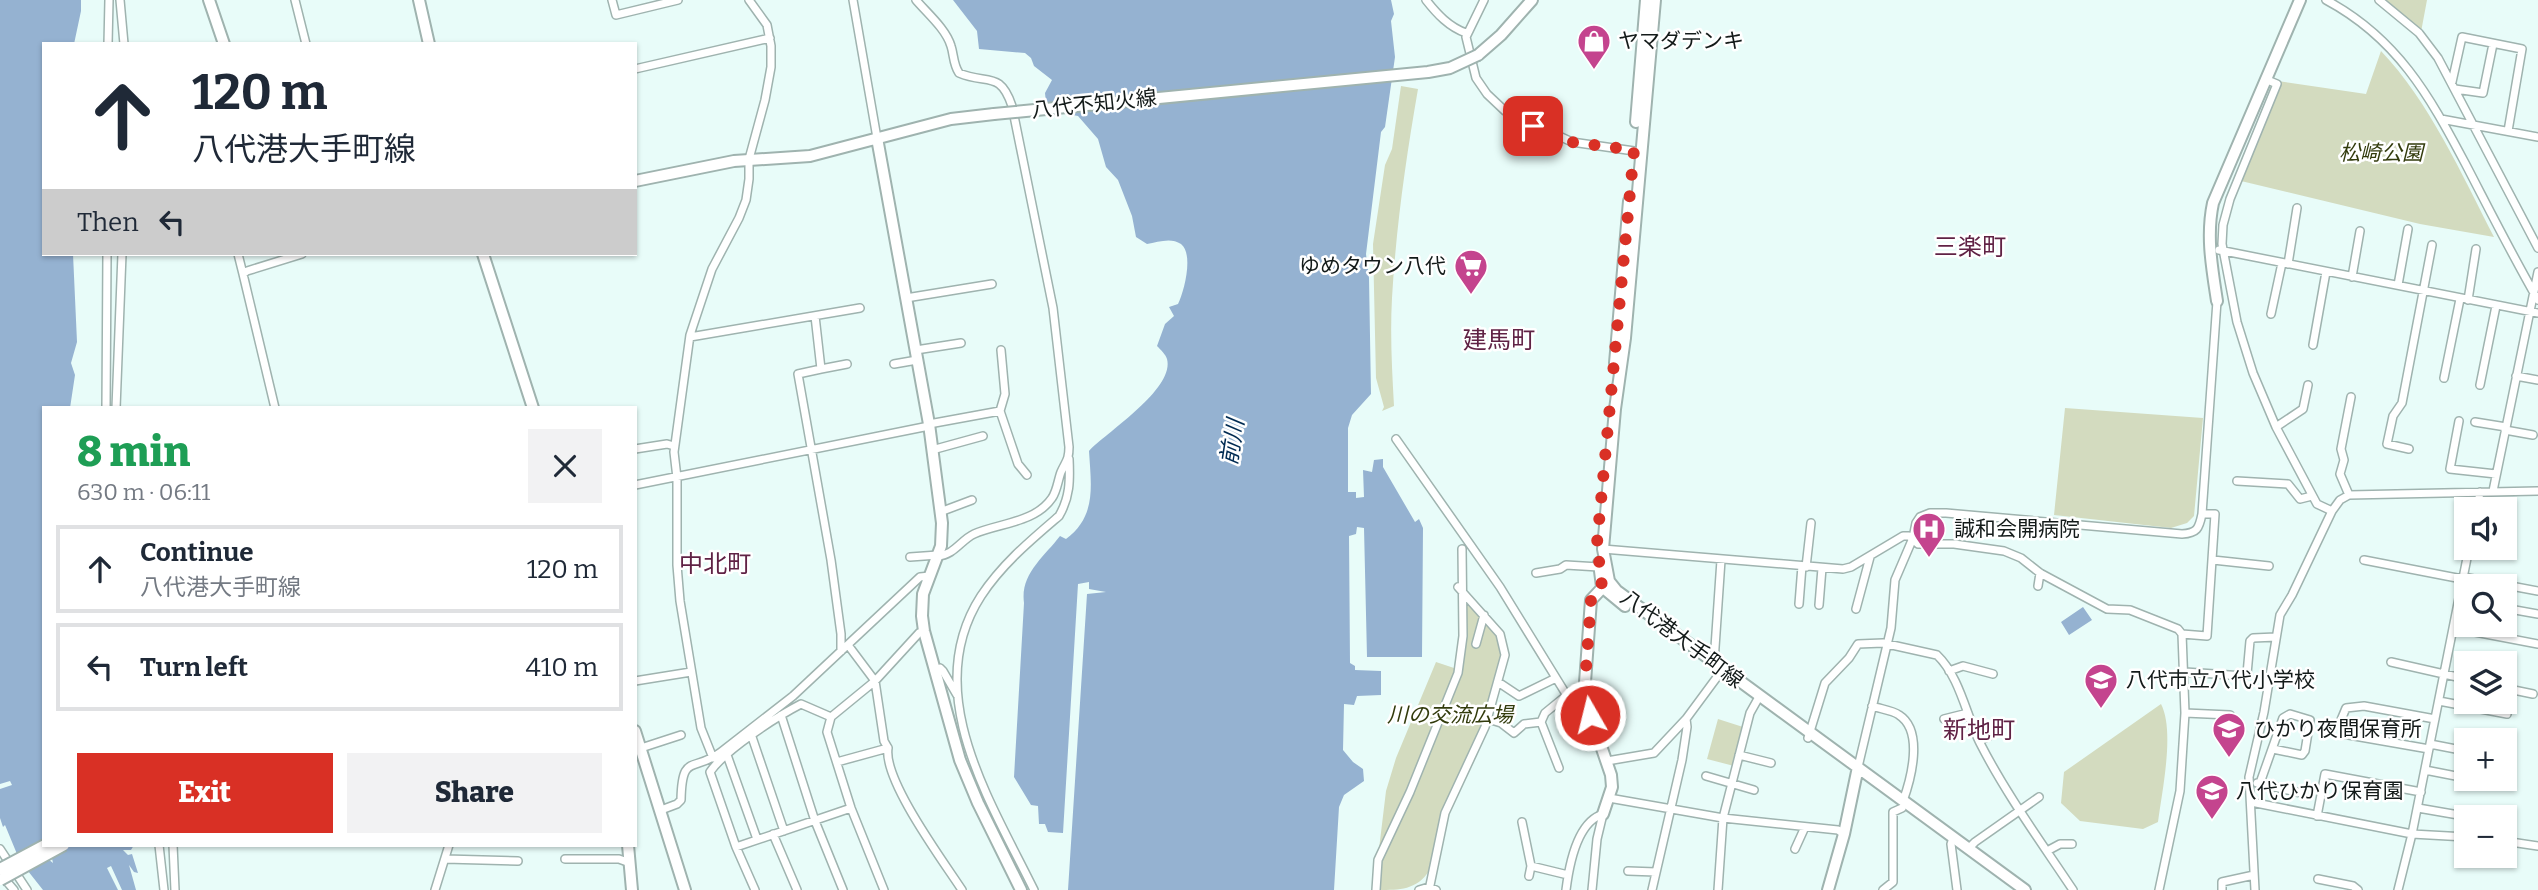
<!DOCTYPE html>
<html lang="en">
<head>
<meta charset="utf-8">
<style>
	:root { --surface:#fff; --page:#f2f2f3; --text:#1f2937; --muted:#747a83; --line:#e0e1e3; --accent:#d93025 }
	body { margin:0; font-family:Bitter,"Noto Sans JP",serif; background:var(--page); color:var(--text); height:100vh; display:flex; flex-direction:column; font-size:26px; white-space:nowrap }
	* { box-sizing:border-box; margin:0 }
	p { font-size:23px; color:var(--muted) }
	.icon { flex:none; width:38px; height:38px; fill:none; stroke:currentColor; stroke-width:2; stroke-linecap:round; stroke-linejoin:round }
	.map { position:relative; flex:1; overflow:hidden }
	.panel { position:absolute; left:42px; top:406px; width:595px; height:441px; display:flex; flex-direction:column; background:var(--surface); border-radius:0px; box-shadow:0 2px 5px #0004 }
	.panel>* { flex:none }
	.hud { position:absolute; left:42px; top:42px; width:595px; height:214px; border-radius:0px; box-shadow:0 2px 5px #0004; background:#fff; color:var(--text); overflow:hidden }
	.tools { position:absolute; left:2454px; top:497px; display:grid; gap:14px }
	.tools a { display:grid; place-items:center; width:63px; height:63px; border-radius:0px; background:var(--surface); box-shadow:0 2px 5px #0004; font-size:35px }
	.pin { position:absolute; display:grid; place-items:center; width:60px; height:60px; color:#fff; margin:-30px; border-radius:14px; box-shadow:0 4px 10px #0006 }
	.me { position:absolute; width:77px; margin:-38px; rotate:352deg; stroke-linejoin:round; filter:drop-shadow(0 0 5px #0008) }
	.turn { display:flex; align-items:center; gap:24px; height:147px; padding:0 35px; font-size:32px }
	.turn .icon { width:91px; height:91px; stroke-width:2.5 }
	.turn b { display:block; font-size:49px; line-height:60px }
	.then { display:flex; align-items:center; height:66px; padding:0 35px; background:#0003; gap:14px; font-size:26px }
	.round { display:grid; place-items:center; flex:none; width:74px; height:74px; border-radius:0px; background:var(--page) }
	.overview { display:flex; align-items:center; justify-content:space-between; height:119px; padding:0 35px }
	h1 { font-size:42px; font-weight:800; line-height:52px; color:#1e9e55 }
	.primary-button { display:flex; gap:14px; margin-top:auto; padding:14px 35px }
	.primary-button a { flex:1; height:80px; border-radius:0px; background:var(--accent); color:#fff; font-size:28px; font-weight:800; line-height:80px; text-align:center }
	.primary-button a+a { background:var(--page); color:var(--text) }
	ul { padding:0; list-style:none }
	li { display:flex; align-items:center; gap:21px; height:88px; margin:0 14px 10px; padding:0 21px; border:4px solid var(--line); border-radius:0px }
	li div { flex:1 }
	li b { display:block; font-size:26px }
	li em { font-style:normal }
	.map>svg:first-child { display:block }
	.green { fill:#d3dbbf }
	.water { fill:#95b2d1 }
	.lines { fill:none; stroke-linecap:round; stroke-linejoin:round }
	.street-casing { stroke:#9fb3af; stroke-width:10 }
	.secondary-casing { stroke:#9fb3af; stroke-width:14 }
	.street { stroke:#fff; stroke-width:7 }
	.secondary { stroke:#fff; stroke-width:10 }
	.secondary-bridge-casing { stroke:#9fb3af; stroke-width:14; stroke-linecap:butt }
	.secondary-bridge { stroke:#fff; stroke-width:10 }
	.route { stroke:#d93025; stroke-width:12; stroke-dasharray:0 21.6 }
	.labels { text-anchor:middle; stroke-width:5; stroke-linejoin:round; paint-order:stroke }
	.poi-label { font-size:21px; fill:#131a19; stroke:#fff; text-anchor:start }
	.street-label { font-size:21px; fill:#131a19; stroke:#fff }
	.park-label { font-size:21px; font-style:italic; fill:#323b0c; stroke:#fff }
	.water-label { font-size:23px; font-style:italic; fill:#002b52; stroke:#fff }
	.quarter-label { font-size:24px; fill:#602245; stroke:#fff }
</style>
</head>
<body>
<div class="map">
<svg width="2538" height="890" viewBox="0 0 2538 890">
	<rect width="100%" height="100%" fill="#e8fcf9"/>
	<path class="green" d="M 2386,0 L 2427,0 L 2421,32 Z
		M 2381,51 C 2429,101 2462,175 2494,237 L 2420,224 L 2241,181 L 2278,81 L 2366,94 Z
		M 1401,86 L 1418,89 C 1406,158 1396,228 1392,298 C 1390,334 1392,370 1394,406 L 1382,411 L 1384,407 L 1376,378 L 1373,244 L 1385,165 L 1392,149 Z
		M 2065,408 L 2203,418 L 2194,516 L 2187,523 L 2171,528 L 2054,515 Z
		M 1469,604 L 1496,632 L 1502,653 L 1482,729 L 1440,816 L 1429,871 C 1417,890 1399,890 1379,890 L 1379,849 L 1386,791 L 1396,758 L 1436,662 L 1454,668 L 1463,607 Z
		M 2161,704 C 2175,731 2162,791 2158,822 L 2143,829 L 2080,821 L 2061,803 L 2064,772 Z
		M 1718,719 L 1743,727 L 1734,766 L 1707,759 Z"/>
	<path class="water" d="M 0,0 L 81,0 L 81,11 L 74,44 L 44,44 L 44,254 L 73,254 L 77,342 L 71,363 L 75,375 L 70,408 L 44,408 L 44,840 L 48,859 L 53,863 L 49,845 L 134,845 L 131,850 L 123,850 L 128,855 L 132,854 L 138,873 L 134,872 L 129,865 L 136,890 L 122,890 L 111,866 L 107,868 L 118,890 L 43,890 L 28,871 L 30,868 L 17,854 L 5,825 L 3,827 L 0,818 L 0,789 L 12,785 L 10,781 L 0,784 Z
		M 953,0 L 1391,0 L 1394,14 L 1391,21 L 1395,57 L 1385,127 L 1381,132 L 1366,254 L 1369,278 L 1371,394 L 1352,415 L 1348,428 L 1348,492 L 1356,492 L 1356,498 L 1364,497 L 1363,470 L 1372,472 L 1374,460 L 1383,459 L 1383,467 L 1415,522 L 1419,519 L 1423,528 L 1422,657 L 1367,657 L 1364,528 L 1357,527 L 1356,534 L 1349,536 L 1350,663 L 1355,666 L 1355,670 L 1381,671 L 1381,695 L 1357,696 L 1354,705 L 1344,704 L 1343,750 L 1353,762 L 1363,769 L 1364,781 L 1344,795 L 1339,807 L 1334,890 L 1068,890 L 1087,594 L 1106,592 L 1089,589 L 1089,582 L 1078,584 L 1063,833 L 1048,832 L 1045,824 L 1039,824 L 1038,806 L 1031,805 L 1014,777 L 1024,603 C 1020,574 1044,557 1060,536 L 1066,539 C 1097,516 1091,485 1089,451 C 1107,432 1175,389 1167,359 C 1166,355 1161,350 1157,346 L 1165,324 L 1174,316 L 1169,307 L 1178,304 C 1184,292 1194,254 1181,244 C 1171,237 1158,242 1147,244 L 1136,237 L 1132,216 L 1118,180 L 1106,167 L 1098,139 L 1078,116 L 1055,112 L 1046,103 L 1045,93 L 1052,80 L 1034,66 L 1031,58 L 1025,53 L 979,49 L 977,31 Z
		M 2083,607 L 2092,620 L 2069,635 L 2061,622 Z"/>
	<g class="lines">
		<defs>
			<path id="street" d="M 120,0 L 124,44
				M 295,0 L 306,44
				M 612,0 L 616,15 L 678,0
				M 853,0 L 877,138
				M 916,0 C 927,13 946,29 951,46 C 954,55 953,64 959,73 C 987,85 1000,70 1012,106 L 1053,308 L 1069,447 C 1069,460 1066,461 1061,472 C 1058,480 1057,491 1052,498 C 1035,523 999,523 974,534 C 961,540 954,555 938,556
				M 1426,0 C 1437,14 1449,27 1466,33
				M 1484,0 L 1466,37 L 1476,78 L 1487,94 L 1505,111 L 1572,142 L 1641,152
				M 2326,0 C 2397,38 2429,95 2465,163 C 2489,209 2512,255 2538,300
				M 2379,0 L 2419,33 L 2438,58 L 2538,248
				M 108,44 L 109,0
				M 635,69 L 770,38
				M 2265,79 L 2277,84 L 2230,199 L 2223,225 L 2222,244 L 2237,322 L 2253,373 L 2276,427 L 2317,504 L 2332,511
				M 2452,82 L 2462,37 L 2522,49 L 2508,131
				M 2455,89 L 2483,93 L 2493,44
				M 2441,119 L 2538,137
				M 2219,250 L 2538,313
				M 238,254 L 243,274
				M 2288,264 L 2297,208
				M 2352,277 L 2360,231
				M 2398,285 L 2408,229
				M 906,298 L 992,284
				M 2468,300 L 2476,249
				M 2271,314 L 2282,263
				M 815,316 L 821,369 L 798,374 L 831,560 L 841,634 L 841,651
				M 690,337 L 860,308
				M 2313,345 L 2326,272
				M 916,350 L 961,343
				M 1001,350 L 1005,394 L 1000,411 L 1018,464 L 1027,475
				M 894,364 L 917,360
				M 821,369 L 847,364
				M 2516,376 L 2538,380
				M 2444,378 L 2460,299
				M 2480,385 L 2496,306
				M 106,408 L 107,254
				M 116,408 L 122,254
				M 275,408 L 243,274 L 247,271 L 302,254
				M 2459,421 L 2450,469 L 2496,474
				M 2475,422 L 2506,427
				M 929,424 L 1000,411
				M 2276,427 L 2303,409 L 2308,385
				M 2505,430 L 2533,435
				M 1396,439 L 1500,587 L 1590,733 L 1596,735
				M 635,449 L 667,444 L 674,446
				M 2409,449 L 2387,444 L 2393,416 L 2402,403 L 2432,245
				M 932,450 L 983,436
				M 2237,481 L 2288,484 L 2300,499 L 2312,496
				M 635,485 L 929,426
				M 2493,491 L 2538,272
				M 2349,495 L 2340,474 L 2344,460 L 2341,449 L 2351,397
				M 2477,509 L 2480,492
				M 940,512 L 972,500
				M 1603,549 L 1843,569 L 1851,567 L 1903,536 L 1909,536 L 1918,544 L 1954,544 L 2004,551 L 2021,558 L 2040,573 L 2107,609 L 2130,610 L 2178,629 L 2182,634 L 2185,713 L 2180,791 L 2159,890
				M 910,557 L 938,555
				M 2213,560 L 2269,566
				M 2364,560 L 2462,579
				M 1806,567 L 1811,523
				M 1536,573 L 1560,569 L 1566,565 L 1599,567
				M 2463,577 L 2538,591
				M 2038,586 L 2040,573
				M 1799,604 L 1802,566
				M 1819,605 L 1822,568
				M 2504,608 L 2538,614
				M 1856,609 L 1870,557
				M 2454,628 L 2538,644
				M 2182,634 L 2207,636 L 2215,514 L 2202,514
				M 1476,644 L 1484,615
				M 1714,662 L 1721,560
				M 2391,662 L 2466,679
				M 935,670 L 940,668 L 943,671 L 957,695
				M 1949,671 L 1963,666 L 1993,674
				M 2185,672 L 2244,676 L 2247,674 L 2250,641 L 2253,638 L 2276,637
				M 635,681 L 691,672
				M 1498,682 L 1519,696 L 1556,678
				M 2504,688 L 2533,694
				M 2439,701 L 2507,714
				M 1872,706 C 1880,709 1892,710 1899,715 C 1924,731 1911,779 1903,801
				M 2185,713 L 2230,715
				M 781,715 L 815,821 L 843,890
				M 831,717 L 801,704 C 776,717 725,750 710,772 L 736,847 L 851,808
				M 1488,719 L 1501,723 L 1514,733 L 1524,724 L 1541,722 L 1545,713 L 1567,695
				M 1944,719 L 1968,713
				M 2341,720 L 2346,708 L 2364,706 L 2435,719
				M 1541,722 L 1559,768
				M 2343,734 L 2429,749
				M 752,737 L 784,831
				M 1808,738 L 1825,683 L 1849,658 L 1858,644 L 1883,643 L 1937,655 C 1960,677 1966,715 1980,743 C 2006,794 2041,842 2073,890
				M 1979,741 L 1991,735
				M 2430,744 L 2466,751
				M 641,748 L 681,735
				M 888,748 C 883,780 943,861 962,890
				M 727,755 L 757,839
				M 1739,755 L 1771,763
				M 713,758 L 701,728 L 680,601 L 677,565 L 677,478 L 674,452 L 690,335 L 712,269 L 739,218 L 746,200 L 749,179 L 749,159 L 765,100 L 771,67 L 771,46 L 767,25 L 749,0
				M 2504,759 L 2507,760
				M 1607,761 L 1654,753 L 1686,719
				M 837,762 L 888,748 L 884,741 L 875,681 L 848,645
				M 1858,767 L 1891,628 L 1895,580 L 1913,538 L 1916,523 L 1920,517 L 1930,513 L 1946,513 L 2182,534 C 2197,533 2199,529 2202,514 L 2217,301
				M 2425,770 L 2466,778
				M 1706,776 L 1754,790
				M 2472,779 L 2507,785
				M 2257,783 L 2301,793
				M 2260,783 L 2283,718 L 2290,714 L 2310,720 L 2305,751 L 2302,755 L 2273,749
				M 1609,798 L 1723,818 L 1838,830 L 1844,834
				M 2251,802 L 2412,834 L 2466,837
				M 2418,808 L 2470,817
				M 661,810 L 677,804 L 681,800 C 682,752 693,773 721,752 L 793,696 L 920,577 L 930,576
				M 2317,816 L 2325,774 L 2421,792
				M 1522,822 L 1531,866 L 1529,876
				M 773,834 L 797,890
				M 1953,838 L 1951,844 L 1957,890
				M 2504,841 L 2538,846
				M 159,845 L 164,890
				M 173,845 L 175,890
				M 736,847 L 755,890
				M 0,849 L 27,890
				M 1795,849 L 1805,827
				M 1968,849 L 1975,842 L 2039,797
				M 2047,851 L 2060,844 L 2072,844
				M 445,859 L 518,861
				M 565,859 L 619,859 L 630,863
				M 1531,866 L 1568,875
				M 1628,871 L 1656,872
				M 2,876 L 14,890
				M 2318,879 L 2353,886 L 2358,890
				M 435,890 L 449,845
				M 884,890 L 851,808 L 827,732 L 831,717 L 875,681 L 919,633 L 924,631
				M 1034,890 C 991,802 919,692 981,596 C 1002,564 1031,540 1059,516 C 1070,497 1070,481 1069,459
				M 1376,890 L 1378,860 L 1410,792 L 1458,673 L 1463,636 L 1462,549
				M 1419,890 L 1429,887 L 1436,890
				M 1429,890 L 1445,813 L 1485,727 L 1505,655 L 1500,634 L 1458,587
				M 1566,890 C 1569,866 1577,822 1603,814
				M 1592,890 L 1597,839 L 1603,814
				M 1652,890 L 1682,760 L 1687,727 L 1686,719 L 1723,669
				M 1718,890 L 1723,818 L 1750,713 L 1759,697
				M 1883,890 L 1893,882 L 1893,812 L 1902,808
				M 2222,890 L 2222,882 L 2254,875
				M 2255,890 L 2249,777 L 2264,712 L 2280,615 L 2292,595 L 2332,511 L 2340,500 L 2349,495 L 2538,491
				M 2398,890 L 2412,834 L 2469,548"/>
			<path id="secondary" d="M 209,0 L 224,44
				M 419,0 L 429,44
				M 1655,0 L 1625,338 L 1615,409 L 1603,549 L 1609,581 L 1617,591 L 2025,890
				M 1478,55 L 1501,35 L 1532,0
				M 1636,122 L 1646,0
				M 877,138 L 929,424 L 942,523 L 941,546 L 923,594 L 922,616 L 924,631 L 960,760 L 978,803 L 1021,890
				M 635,181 L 734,161 L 810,156 L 951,119 L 994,114
				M 483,254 L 533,408
				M 2217,301 C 2212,268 2206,236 2213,203 L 2300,0
				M 1615,363 L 1629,201
				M 1599,563 L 1602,587 L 1625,606
				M 635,731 L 685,890
				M 1603,814 L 1612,787 L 1611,775 L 1584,696 L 1591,600 L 1606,584
				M 628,845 L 632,890
				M 1828,890 L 1844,834 L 1858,767"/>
		</defs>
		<use href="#street" class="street-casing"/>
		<use href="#secondary" class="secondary-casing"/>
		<use href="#street" class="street"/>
		<use href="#secondary" class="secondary"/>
		<defs>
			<path id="secondary-bridge" d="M 994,114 L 1428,72 L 1450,68 L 1478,55
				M 0,869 L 45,845
				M 0,880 L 64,845"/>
		</defs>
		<use href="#secondary-bridge" class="secondary-bridge-casing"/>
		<use href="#secondary-bridge" class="secondary-bridge"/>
	</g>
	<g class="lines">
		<path class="route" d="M 1533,126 L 1572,142 L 1634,150 L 1597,543 L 1602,587 L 1591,600 L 1584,696 L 1590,715"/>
	</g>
	<defs>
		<symbol id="shop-pin" viewBox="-11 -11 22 30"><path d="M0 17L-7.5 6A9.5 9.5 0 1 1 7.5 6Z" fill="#c4448e" stroke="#fff"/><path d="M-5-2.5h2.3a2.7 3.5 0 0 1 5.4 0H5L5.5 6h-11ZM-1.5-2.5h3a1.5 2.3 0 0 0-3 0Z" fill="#fff"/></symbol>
		<symbol id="supermarket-pin" viewBox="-11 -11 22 30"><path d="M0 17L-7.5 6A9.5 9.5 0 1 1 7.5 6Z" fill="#c4448e" stroke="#fff"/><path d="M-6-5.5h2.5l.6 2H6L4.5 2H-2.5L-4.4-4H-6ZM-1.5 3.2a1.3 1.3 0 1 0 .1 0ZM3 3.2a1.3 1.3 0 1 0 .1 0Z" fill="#fff"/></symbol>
		<symbol id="hospital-pin" viewBox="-11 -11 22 30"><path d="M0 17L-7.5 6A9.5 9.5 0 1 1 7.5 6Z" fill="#c4448e" stroke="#fff"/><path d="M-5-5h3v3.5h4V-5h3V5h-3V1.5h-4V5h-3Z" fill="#fff"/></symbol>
		<symbol id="school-pin" viewBox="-11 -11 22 30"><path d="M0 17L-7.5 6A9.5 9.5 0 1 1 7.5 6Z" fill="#c4448e" stroke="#fff"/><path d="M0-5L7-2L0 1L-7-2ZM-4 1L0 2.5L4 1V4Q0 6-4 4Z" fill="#fff"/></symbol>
	</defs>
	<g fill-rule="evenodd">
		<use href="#shop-pin" x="1575" y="22" width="38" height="52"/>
		<use href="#supermarket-pin" x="1452" y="247" width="38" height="52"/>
		<use href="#hospital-pin" x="1910" y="510" width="38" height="52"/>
		<use href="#school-pin" x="2082" y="661" width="38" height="52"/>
		<use href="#school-pin" x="2210" y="710" width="38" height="52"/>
		<use href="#school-pin" x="2193" y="772" width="38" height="52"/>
	</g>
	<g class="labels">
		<g class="poi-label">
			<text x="1618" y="48">ヤマダデンキ</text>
			<text x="1446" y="273" text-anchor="end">ゆめタウン八代</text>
			<text x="1954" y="536">誠和会開病院</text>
			<text x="2126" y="687">八代市立八代小学校</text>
			<text x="2254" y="736">ひかり夜間保育所</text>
			<text x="2236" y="798">八代ひかり保育園</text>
		</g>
		<g class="street-label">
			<text transform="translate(1094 104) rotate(-6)" y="7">八代不知火線</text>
			<text transform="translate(1682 639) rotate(37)" y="7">八代港大手町線</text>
		</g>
		<g class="park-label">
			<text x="2381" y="160">松崎公園</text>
			<text x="1450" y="722">川の交流広場</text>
		</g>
		<g class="water-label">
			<text transform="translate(1232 442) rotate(-81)" y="8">前川</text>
		</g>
		<g class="quarter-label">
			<text x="1970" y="255">三楽町</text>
			<text x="1499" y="348">建馬町</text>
			<text x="715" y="572">中北町</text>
			<text x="1979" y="738">新地町</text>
		</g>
	</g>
</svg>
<div class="tools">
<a><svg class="icon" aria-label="sound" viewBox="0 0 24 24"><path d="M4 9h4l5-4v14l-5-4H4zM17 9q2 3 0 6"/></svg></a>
<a><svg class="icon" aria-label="search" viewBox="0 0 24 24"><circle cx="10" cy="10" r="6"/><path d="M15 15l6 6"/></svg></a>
<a><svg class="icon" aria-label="layers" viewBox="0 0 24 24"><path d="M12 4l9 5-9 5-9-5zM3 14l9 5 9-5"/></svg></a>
<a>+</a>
<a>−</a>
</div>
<div class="pin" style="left:1533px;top:126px;background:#d93025"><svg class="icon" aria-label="arrive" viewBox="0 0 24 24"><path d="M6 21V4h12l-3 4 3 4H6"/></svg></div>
<svg class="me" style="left:1590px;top:715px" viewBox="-20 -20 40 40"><circle r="17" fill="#d93025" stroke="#fff" stroke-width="3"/><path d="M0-11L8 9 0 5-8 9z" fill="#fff"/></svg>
<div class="hud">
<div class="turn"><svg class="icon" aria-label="ahead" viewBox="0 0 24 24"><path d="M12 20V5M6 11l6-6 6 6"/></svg><div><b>120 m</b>八代港大手町線</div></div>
<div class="then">Then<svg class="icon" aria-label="left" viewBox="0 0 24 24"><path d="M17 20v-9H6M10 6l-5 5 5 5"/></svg></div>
</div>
<section class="panel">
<div class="overview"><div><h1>8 min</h1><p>630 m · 06:11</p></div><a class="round"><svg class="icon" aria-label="close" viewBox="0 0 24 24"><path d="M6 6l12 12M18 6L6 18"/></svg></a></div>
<ul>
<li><svg class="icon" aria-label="ahead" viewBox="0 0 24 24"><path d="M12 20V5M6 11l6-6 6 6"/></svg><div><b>Continue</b><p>八代港大手町線</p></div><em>120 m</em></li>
<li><svg class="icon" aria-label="left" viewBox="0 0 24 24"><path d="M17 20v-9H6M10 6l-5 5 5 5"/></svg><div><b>Turn left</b></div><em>410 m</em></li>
</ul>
<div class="primary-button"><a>Exit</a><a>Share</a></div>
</section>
</div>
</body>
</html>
